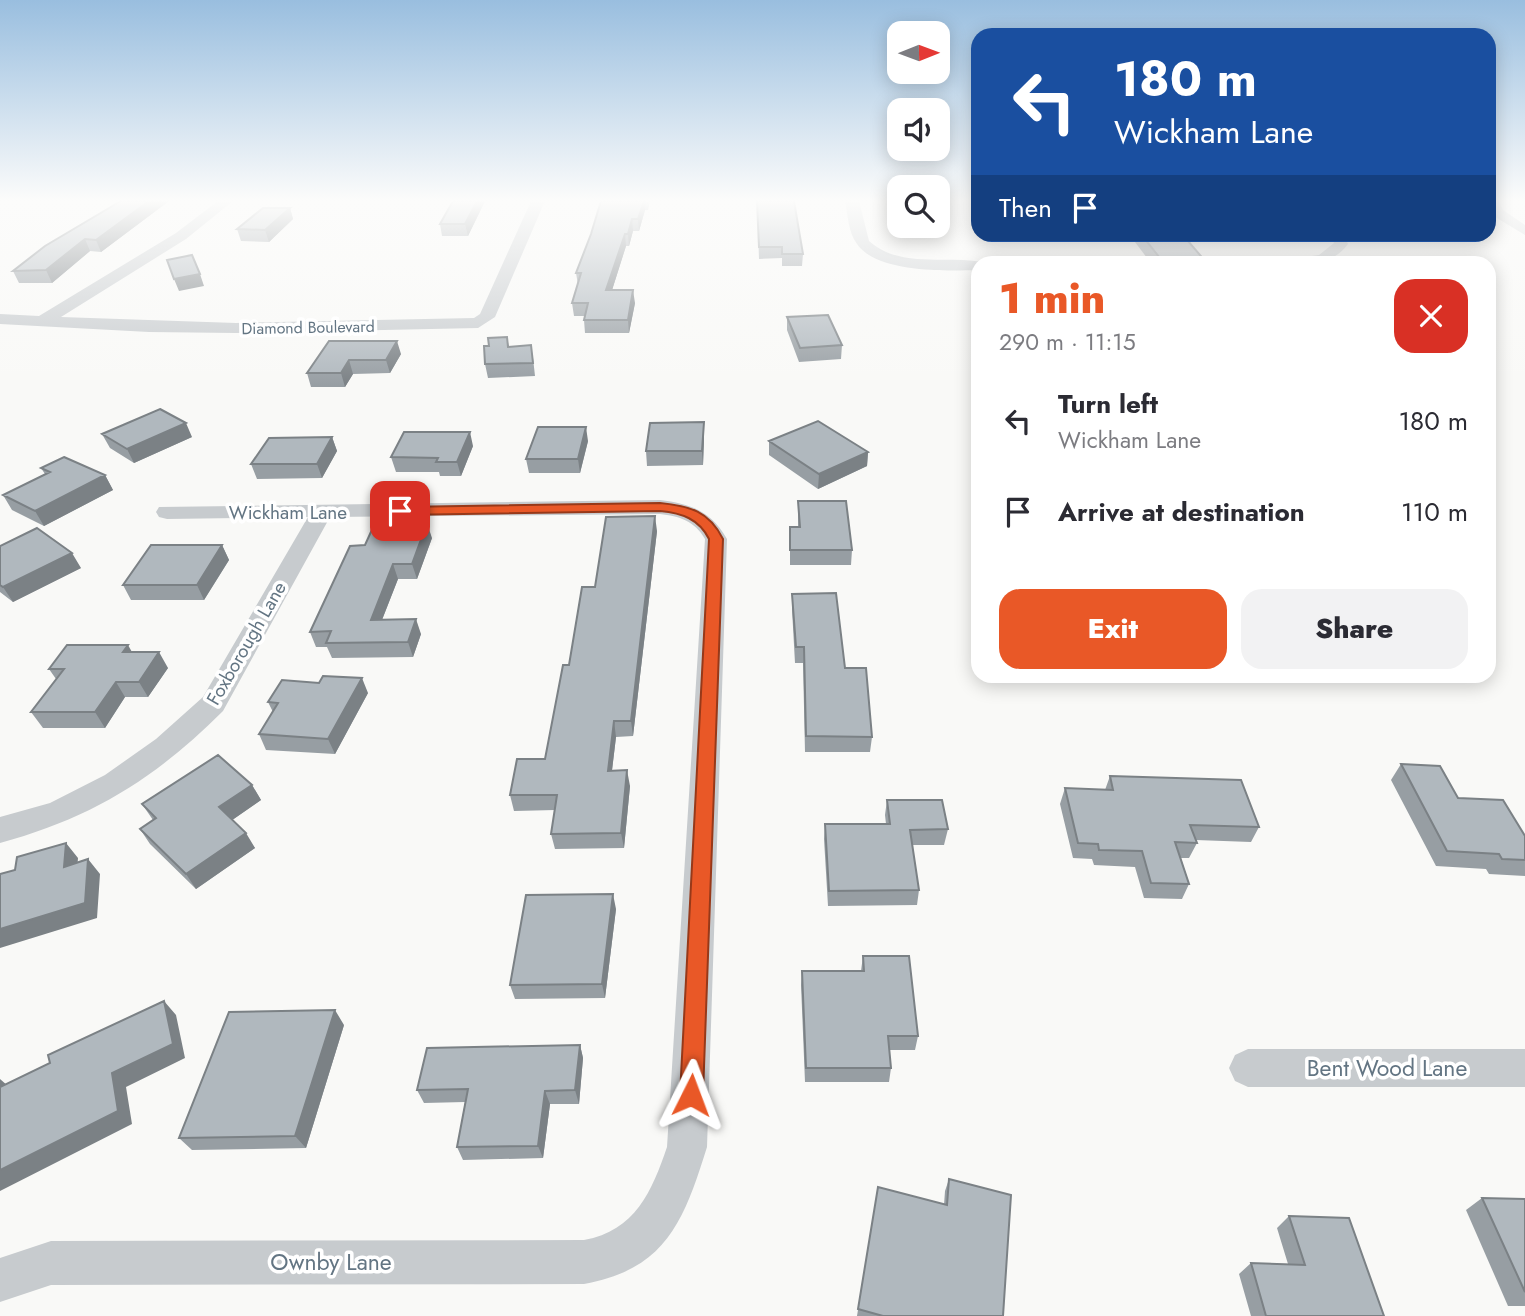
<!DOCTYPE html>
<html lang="en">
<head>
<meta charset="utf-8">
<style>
	:root { --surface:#fff; --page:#f2f2f3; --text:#2b2b33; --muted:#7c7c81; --accent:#e95827 }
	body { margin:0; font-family:Jost,sans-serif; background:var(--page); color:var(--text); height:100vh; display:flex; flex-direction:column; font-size:26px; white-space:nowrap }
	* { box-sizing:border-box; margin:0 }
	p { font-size:23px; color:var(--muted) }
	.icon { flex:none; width:38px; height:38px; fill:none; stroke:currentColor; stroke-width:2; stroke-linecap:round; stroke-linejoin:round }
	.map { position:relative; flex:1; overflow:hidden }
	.drawer { position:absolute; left:971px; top:256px; width:525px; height:427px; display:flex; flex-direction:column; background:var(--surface); border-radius:21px; box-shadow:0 4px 18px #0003 }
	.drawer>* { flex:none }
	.hud { position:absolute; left:971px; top:28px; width:525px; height:214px; border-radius:21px; box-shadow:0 4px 18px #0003; background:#1a4fa0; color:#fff; overflow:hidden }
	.needle { width:46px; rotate:89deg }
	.buttons { position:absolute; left:887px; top:21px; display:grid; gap:14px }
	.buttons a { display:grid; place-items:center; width:63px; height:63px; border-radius:14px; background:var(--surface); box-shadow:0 4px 18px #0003; font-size:35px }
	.pin { position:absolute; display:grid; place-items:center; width:60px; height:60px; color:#fff; margin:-30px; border-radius:14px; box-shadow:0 4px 10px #0006 }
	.me { position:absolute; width:77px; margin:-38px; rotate:3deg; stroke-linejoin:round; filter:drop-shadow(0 0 5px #0008) }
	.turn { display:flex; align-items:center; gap:24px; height:147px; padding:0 28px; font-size:32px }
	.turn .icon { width:91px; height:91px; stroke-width:2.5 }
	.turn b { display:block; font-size:49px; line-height:60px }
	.then { display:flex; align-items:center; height:66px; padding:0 28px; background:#0003; gap:14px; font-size:26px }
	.round { display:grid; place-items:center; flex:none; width:74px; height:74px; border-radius:21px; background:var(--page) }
	.head { display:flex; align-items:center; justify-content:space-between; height:119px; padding:0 28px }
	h1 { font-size:42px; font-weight:800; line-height:52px; color:var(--accent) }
	.action { display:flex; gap:14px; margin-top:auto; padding:14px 28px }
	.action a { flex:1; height:80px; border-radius:21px; background:var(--accent); color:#fff; font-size:28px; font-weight:800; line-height:80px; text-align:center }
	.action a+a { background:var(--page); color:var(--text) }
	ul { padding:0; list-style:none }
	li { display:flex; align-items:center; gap:21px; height:91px; padding:0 28px }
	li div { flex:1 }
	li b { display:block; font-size:26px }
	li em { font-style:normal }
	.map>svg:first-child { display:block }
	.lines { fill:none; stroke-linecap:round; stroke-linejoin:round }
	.street { fill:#c7cbce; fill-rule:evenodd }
	.wall { fill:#979ea3 }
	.shaded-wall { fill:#7b8185 }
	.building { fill:#b0b8be; stroke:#7b8185; stroke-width:2 }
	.route { fill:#e95827; stroke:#973919; stroke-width:2 }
	.labels { text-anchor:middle; stroke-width:7; stroke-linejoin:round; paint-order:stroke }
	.far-street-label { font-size:16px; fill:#637583; stroke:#fff }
	.street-label { font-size:19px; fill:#637583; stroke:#fff }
	.near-street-label { font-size:23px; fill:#637583; stroke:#fff }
</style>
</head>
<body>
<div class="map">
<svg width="1525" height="1316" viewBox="0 0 1525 1316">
	<rect width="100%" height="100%" fill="#f9f9f7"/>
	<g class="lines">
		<path class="street" d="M 218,201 L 233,201 L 186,239 L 61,317 L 236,323 L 474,318 L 480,314 L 531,201 L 545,201 L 495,317 L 478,328 L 236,333 L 149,332 L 0,324 L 0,314 L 39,316 L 176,233 Z
			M 845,201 L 859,201 L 869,241 C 901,269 945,255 982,262 L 978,262 L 978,270 C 946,271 877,273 857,244 C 848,232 848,215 845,201 Z
			M 1489,201 L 1499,201 L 1503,210 L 1525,225 L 1525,235 L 1492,215 Z
			M 1330,234 L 1344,234 L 1348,244 C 1332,265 1312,264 1287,262 L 1290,259 L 1319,255 L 1334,243 Z
			M 660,500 C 691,504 711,511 727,539 L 707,1147 C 684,1220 667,1269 584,1284 L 51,1285 L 0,1302 L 0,1258 L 51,1241 L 584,1240 C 635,1231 652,1191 667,1147 L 705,539 C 695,521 679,516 660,514 L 330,517 L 223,711 C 156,778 92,818 0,843 L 0,817 L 50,803 L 105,775 L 156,739 L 203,697 L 308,517 L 167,519 L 159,517 L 156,512 L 159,507 Z
			M 1248,1049 L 1525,1049 L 1525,1087 L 1248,1087 L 1235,1081 L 1229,1068 L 1235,1055 Z"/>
	</g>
	<path class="wall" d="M 121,201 L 169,201 L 101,252 L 90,251 L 52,283 L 19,283 L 13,271 Z
		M 485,201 L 468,236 L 442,236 L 440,224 Z
		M 601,201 L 650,201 L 648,210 L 645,210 L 639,231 L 633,231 L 629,246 L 626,246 L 612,290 L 635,303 L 629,333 L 585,333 L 584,320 L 585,316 L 574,316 L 572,303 L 578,285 L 576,273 L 591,234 Z
		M 757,201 L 803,254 L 802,266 L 782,266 L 782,258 L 759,259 Z
		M 290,208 L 293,219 L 269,242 L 241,241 L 237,229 Z
		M 1129,234 L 1182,234 L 1206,262 L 1150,262 Z
		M 1238,234 L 1280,234 L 1268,242 Z
		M 787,317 L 842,345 L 841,359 L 799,362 L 787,330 Z
		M 507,337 L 509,347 L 533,358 L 535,376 L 488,378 L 485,364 L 489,346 Z
		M 329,341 L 401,354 L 390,373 L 353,374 L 345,387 L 311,387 L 307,373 Z
		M 102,434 L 192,437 L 134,463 L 110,448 Z
		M 332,437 L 337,451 L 322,478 L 257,479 L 251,464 Z
		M 704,437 L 703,465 L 647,466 L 646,451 Z
		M 588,441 L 580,473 L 529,473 L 526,459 Z
		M 769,441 L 868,452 L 867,466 L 818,489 L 769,455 Z
		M 473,446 L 461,476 L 440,476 L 439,472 L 396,472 L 391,457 Z
		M 41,468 L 105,475 L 113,490 L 44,526 L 12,510 L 3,495 L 45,474 Z
		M 798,501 L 852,550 L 851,565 L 790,565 L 790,527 L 798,527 Z
		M 657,531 L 633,736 L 616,737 L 612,771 L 630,786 L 624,848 L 555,849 L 551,834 L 555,810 L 514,811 L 510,795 L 545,759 L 569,665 L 595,587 Z
		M 432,538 L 417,579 L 398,579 L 382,620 L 421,634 L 413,657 L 332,658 L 327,647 L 316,647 L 310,632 L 365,545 Z
		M 222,545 L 229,560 L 204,600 L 131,600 L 123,585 Z
		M 0,546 L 81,568 L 13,602 L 0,592 Z
		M 792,594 L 845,668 L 872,737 L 870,752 L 805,752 L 803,663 L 795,663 L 792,609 Z
		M 132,652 L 168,668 L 148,697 L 125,697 L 105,728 L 43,728 L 31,712 L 56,679 L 49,669 Z
		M 319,683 L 368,693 L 335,754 L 266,750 L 259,734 L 273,712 L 268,702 Z
		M 1401,764 L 1525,836 L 1525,876 L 1489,874 L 1486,869 L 1436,866 L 1391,780 Z
		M 1110,776 L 1259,827 L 1251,842 L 1196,840 L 1197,843 L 1189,858 L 1181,858 L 1189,884 L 1182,899 L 1144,898 L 1135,867 L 1094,865 L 1092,859 L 1073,858 L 1060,804 L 1065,788 L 1105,790 Z
		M 252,785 L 261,800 L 232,820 L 255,848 L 196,889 L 150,844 L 140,829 L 153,820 L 142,804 Z
		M 887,800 L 948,829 L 944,845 L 912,845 L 919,890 L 917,905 L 828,906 L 824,839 L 825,824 L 886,824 L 885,815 Z
		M 616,909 L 605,998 L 515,999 L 510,985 Z
		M 863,956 L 918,1036 L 915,1050 L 889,1050 L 891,1068 L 889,1082 L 805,1082 L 801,985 L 802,971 L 861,971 Z
		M 344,1025 L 306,1148 L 192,1150 L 179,1138 Z
		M 580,1045 L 583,1058 L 579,1104 L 550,1104 L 543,1158 L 463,1160 L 457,1147 L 465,1102 L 424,1103 L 417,1090 Z
		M 949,1179 L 1003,1316 L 857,1316 L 878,1187 L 944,1205 L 945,1191 Z
		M 1482,1198 L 1525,1199 L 1525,1306 L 1508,1306 L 1466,1210 Z
		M 1289,1216 L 1384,1316 L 1251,1316 L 1239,1274 L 1251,1263 L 1288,1264 L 1277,1228 Z"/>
	<path class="shaded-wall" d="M 149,201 L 169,201 L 101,252 L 96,240 Z
		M 477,201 L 485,201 L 468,236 L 465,224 Z
		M 644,201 L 645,210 L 639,231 L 638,219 Z
		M 290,208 L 293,219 L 269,242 L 265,230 Z
		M 632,219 L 633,231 L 629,246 L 628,234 Z
		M 625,234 L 626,246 L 608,303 L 606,290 Z
		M 1271,234 L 1280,234 L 1268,242 Z
		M 85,239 L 90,251 L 52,283 L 46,270 Z
		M 200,274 L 204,286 L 179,291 L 174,279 Z
		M 633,290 L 635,303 L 629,333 L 628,320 Z
		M 397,341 L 401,354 L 390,373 L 386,360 Z
		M 349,360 L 353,374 L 345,387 L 341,373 Z
		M 704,422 L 704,437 L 703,465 L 702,451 Z
		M 186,423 L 192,437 L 134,463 L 127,449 Z
		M 586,427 L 588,441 L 580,473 L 578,459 Z
		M 470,432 L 473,446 L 461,476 L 457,462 Z
		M 332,437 L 337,451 L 322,478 L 317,464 Z
		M 868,452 L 867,466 L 818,489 L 819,474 Z
		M 105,475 L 113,490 L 44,526 L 35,511 Z
		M 655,516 L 657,531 L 633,736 L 631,721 Z
		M 427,523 L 432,538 L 417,579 L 412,564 Z
		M 222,545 L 229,560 L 204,600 L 197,585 Z
		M 72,553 L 81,568 L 13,602 L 3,587 Z
		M 393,564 L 398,579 L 376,635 L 371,620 Z
		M 416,619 L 421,634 L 413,657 L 408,642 Z
		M 128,645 L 137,661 L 123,652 Z
		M 159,652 L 168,668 L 148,697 L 139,682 Z
		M 362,678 L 368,693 L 335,754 L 328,739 Z
		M 116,682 L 125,697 L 105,728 L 95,712 Z
		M 614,721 L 616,737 L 610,786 L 608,771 Z
		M 627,770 L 630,786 L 624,848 L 621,833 Z
		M 252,785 L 261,800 L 228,823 L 219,807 Z
		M 246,833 L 255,848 L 196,889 L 186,874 Z
		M 66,843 L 78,858 L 76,882 L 64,867 Z
		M 88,859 L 100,874 L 97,918 L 0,948 L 0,929 Z
		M 613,894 L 616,909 L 605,998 L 602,984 Z
		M 164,1001 L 176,1015 L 185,1058 L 126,1087 L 132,1124 L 0,1191 L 0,1170 L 112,1073 Z
		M 335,1010 L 344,1025 L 306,1148 L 295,1136 Z
		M 580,1045 L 583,1058 L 579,1104 L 575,1090 Z
		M 0,1079 L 8,1086 L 0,1095 Z
		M 545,1091 L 550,1104 L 543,1158 L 538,1146 Z"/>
	<path class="building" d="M 121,201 L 149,201 L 96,240 L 85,239 L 46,270 L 13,271 L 45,246 Z
		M 453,201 L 477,201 L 465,224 L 440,224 Z
		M 601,201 L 644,201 L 638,219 L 632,219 L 628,234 L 625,234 L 606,290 L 633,290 L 628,320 L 584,320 L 588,303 L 572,303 L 581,273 L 576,273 L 591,234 Z
		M 757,201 L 794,201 L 803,254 L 782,254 L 782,247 L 759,247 Z
		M 263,208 L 290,208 L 265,230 L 237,229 Z
		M 1141,234 L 1182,234 L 1206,262 L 1163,262 Z
		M 192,255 L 200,274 L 174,279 L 167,260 Z
		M 828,315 L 842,345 L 800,348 L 787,317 Z
		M 507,337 L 508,347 L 531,345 L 533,363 L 485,364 L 484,346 L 489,346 L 488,338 Z
		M 329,341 L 397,341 L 386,360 L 349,360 L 341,373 L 307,373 Z
		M 160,409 L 186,423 L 127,449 L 102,434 Z
		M 818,421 L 868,452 L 819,474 L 769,441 Z
		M 704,422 L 702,451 L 646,451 L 650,423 Z
		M 538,427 L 586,427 L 578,459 L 526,459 Z
		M 404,432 L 470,432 L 457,462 L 436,462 L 438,458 L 391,457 Z
		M 332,437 L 317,464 L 251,464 L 269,438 Z
		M 64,457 L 105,475 L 35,511 L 3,495 L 50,472 L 41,468 Z
		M 798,501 L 846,501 L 852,550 L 790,550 L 790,527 L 800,527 Z
		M 655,516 L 631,721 L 614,721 L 608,771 L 627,770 L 621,833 L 551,834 L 557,795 L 510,795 L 517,759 L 545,759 L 563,665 L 569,665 L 582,587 L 595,587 L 606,517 Z
		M 375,523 L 427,523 L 412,564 L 393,564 L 371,620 L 416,619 L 408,642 L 326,643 L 331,631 L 310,632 L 350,546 L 365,545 Z
		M 37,528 L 72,553 L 3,587 L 0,585 L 0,546 Z
		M 151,545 L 222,545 L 197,585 L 123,585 Z
		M 836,593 L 845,668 L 866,668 L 872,737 L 806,736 L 804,647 L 796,647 L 792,594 Z
		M 67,645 L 128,645 L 123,652 L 159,652 L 139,682 L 116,682 L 95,712 L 31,712 L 64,669 L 49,669 Z
		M 323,676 L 362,678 L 328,739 L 259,734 L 278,703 L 268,702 L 282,680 L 319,683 Z
		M 218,755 L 252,785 L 219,807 L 246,833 L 186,874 L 140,829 L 156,818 L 142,804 Z
		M 1401,764 L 1440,766 L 1458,798 L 1503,800 L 1525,836 L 1525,860 L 1502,859 L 1499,854 L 1447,851 Z
		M 1110,776 L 1241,780 L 1259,827 L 1190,825 L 1197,843 L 1175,842 L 1189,884 L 1151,883 L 1142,851 L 1099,850 L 1098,844 L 1078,843 L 1065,788 L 1113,790 Z
		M 887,800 L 942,800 L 948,829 L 910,830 L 919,890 L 829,891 L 825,824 L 890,824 Z
		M 66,843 L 64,867 L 88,859 L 85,903 L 0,929 L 0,874 L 15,870 L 17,857 Z
		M 613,894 L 602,984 L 510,985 L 526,895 Z
		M 863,956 L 909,956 L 918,1036 L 888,1036 L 891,1068 L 806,1068 L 802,971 L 864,971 Z
		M 164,1001 L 173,1044 L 112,1073 L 118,1111 L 0,1170 L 0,1087 L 50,1063 L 48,1055 Z
		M 335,1010 L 295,1136 L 179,1138 L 229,1012 Z
		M 580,1045 L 575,1090 L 545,1091 L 538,1146 L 457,1147 L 468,1089 L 417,1090 L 427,1048 Z
		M 949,1179 L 1011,1195 L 1003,1316 L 883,1316 L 858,1309 L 878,1187 L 947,1205 Z
		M 1482,1198 L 1525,1199 L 1525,1292 Z
		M 1289,1216 L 1349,1218 L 1384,1316 L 1266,1316 L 1251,1263 L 1305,1265 Z"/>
	<linearGradient id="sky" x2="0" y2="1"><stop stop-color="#99bedf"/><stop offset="0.52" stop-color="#fcfcfb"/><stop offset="1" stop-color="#fcfcfb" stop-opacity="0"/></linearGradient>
	<rect width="1525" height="386" fill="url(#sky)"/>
	<path class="route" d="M 660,503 C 690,506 709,511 723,539 L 703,1095 L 700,1103 L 691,1106 L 683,1103 L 680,1095 L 709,539 C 699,519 682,513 660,511 L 400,515 L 394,511 L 400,507 Z"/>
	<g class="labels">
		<g class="far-street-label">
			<text transform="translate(308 327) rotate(-1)" y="6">Diamond Boulevard</text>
		</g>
		<g class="street-label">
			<text x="288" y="519">Wickham Lane</text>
			<text transform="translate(246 643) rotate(-60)" y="7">Foxborough Lane</text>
		</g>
		<g class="near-street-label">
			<text x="1387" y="1076">Bent Wood Lane</text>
			<text x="331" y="1270">Ownby Lane</text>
		</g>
	</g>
</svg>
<div class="buttons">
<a><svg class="needle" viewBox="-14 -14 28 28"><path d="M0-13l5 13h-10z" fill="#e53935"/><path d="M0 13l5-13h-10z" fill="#7c7c81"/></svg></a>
<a><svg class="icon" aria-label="sound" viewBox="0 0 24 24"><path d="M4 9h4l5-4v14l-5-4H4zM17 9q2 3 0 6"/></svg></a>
<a><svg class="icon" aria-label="search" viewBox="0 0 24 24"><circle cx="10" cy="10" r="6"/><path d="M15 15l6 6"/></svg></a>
</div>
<div class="pin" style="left:400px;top:511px;background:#d93025"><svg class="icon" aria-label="arrive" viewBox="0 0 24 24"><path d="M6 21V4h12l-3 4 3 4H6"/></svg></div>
<svg class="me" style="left:691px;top:1095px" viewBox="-20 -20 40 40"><path d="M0-17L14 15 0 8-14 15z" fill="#e95827" stroke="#fff" stroke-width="4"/></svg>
<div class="hud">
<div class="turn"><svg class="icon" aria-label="left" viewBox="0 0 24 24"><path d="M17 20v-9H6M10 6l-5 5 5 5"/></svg><div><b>180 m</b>Wickham Lane</div></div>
<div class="then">Then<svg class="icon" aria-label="arrive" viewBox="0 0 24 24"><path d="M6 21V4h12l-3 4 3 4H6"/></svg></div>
</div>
<section class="drawer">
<div class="head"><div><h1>1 min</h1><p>290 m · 11:15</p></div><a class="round" style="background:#d93025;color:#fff"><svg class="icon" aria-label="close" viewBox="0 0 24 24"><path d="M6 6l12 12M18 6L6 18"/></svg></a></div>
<ul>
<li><svg class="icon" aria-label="left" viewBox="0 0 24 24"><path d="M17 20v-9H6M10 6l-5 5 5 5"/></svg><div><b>Turn left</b><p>Wickham Lane</p></div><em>180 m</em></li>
<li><svg class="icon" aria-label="arrive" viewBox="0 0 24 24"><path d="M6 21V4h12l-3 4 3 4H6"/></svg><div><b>Arrive at destination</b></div><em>110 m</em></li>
</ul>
<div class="action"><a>Exit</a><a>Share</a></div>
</section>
</div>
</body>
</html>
